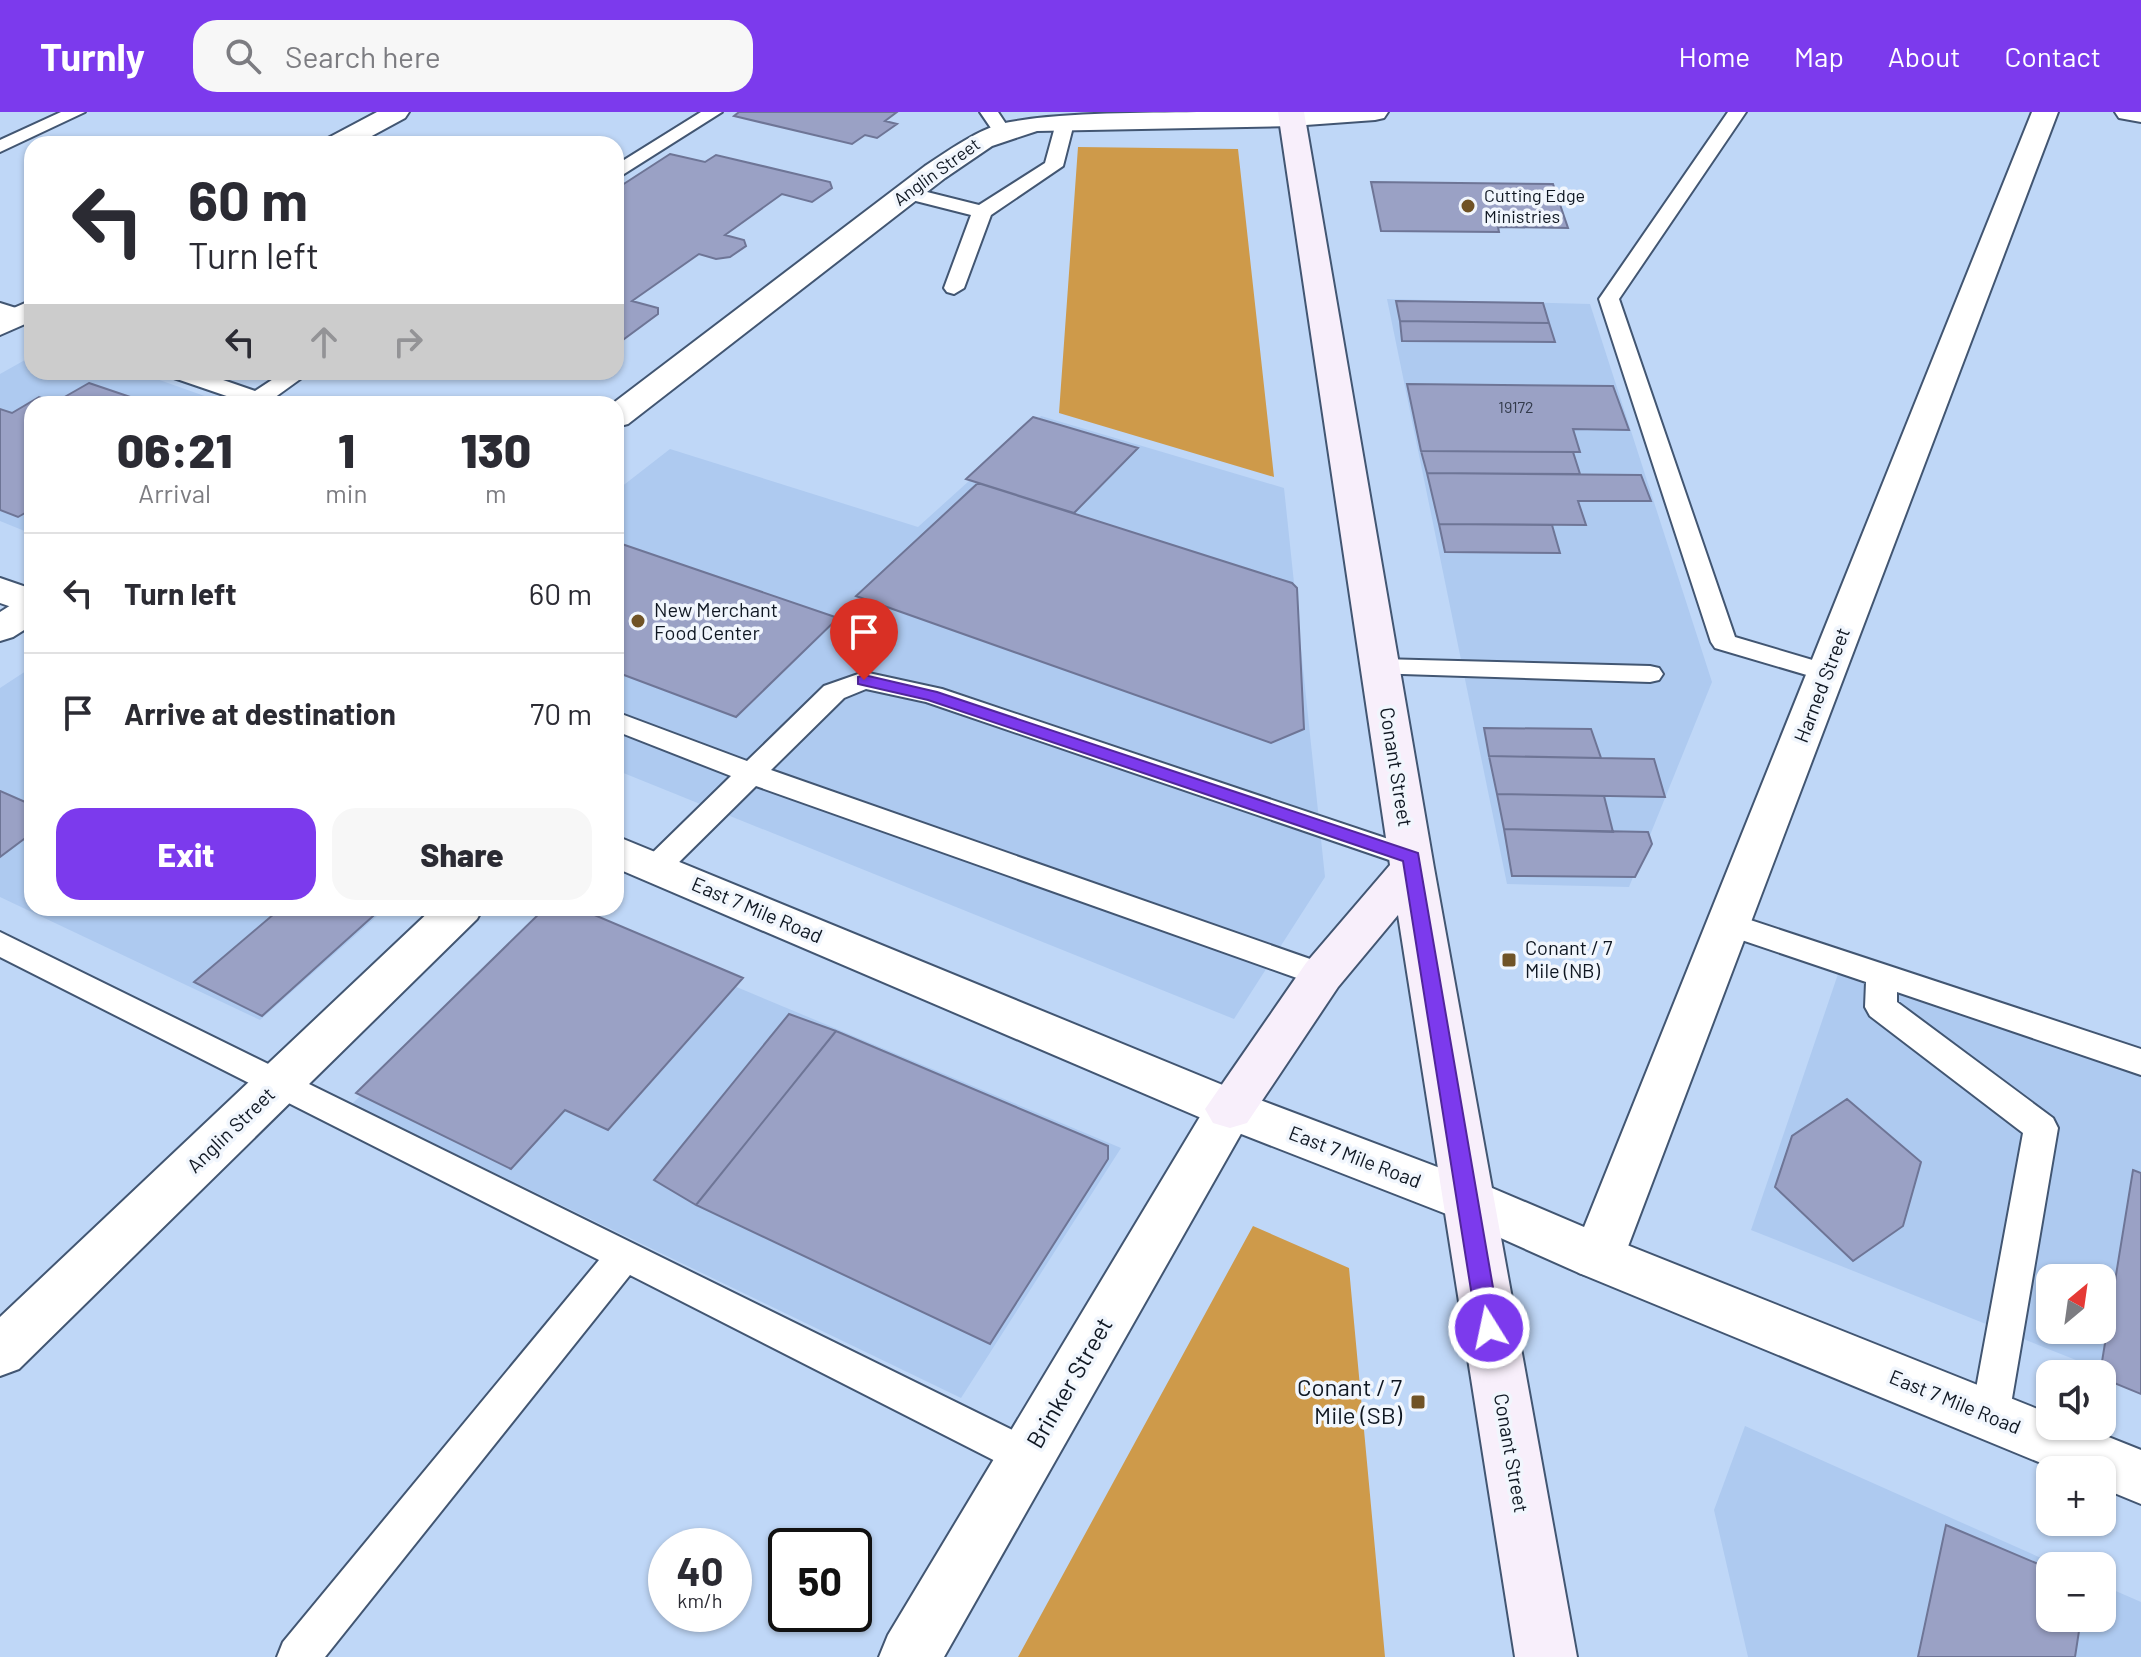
<!DOCTYPE html>
<html lang="en">
<head>
<meta charset="utf-8">
<style>
	:root { --surface:#fff; --page:#f7f7f7; --text:#2b2b33; --muted:#7c7c81; --line:#e1e1e2; --accent:#7c3aed }
	body { margin:0; font-family:Barlow,sans-serif; background:var(--page); color:var(--text); height:100vh; display:flex; flex-direction:column; font-size:30px; white-space:nowrap }
	* { box-sizing:border-box; margin:0 }
	p { font-size:26px; color:var(--muted) }
	.icon { flex:none; width:44px; height:44px; fill:none; stroke:currentColor; stroke-width:2; stroke-linecap:round; stroke-linejoin:round }
	.map { position:relative; flex:1; overflow:hidden }
	.panel { position:absolute; left:24px; top:284px; width:600px; height:520px; display:flex; flex-direction:column; background:var(--surface); border-radius:24px; box-shadow:0 2px 6px #0004 }
	.panel>* { flex:none }
	.guide { position:absolute; left:24px; top:24px; width:600px; height:244px; border-radius:24px; box-shadow:0 2px 6px #0004; background:#fff; color:var(--text); overflow:hidden }
	.needle { width:52px; rotate:29deg }
	.controls { position:absolute; left:2036px; top:1152px; display:grid; gap:16px }
	.controls a { display:grid; place-items:center; width:80px; height:80px; border-radius:16px; background:var(--surface); box-shadow:0 2px 6px #0004; font-size:40px }
	.speed { position:absolute; left:648px; top:1416px; display:flex; gap:16px; font-size:40px; font-weight:700; text-align:center }
	.speed>* { display:grid; place-content:center; width:104px; height:104px; border-radius:50%; background:var(--surface); box-shadow:0 2px 6px #0004; line-height:1 }
	.speed small { font-size:20px; font-weight:400 }
	.speed .limit { border:4px solid #111; border-radius:12px; background:#fff; color:#111 }
	.pin { position:absolute; display:grid; place-items:center; width:68px; height:68px; color:#fff; margin:-82px -34px; border-radius:50% 50% 50% 0; rotate:-45deg; box-shadow:0 0 8px #0007 }
	.pin .icon { rotate:45deg }
	.me { position:absolute; width:88px; margin:-44px; rotate:350deg; stroke-linejoin:round; filter:drop-shadow(0 0 6px #0008) }
	.turn { display:flex; align-items:center; gap:28px; height:168px; padding:0 32px; font-size:36px }
	.turn .icon { width:104px; height:104px; stroke-width:2.5 }
	.turn b { display:block; font-size:56px; line-height:68px }
	.lanes { display:flex; align-items:center; height:76px; padding:0 32px; background:#0003; justify-content:center; gap:40px; direction:ltr }
	.lanes .off { opacity:.35 }
	.eta { display:flex; justify-content:space-evenly; align-items:center; height:136px; text-align:center }
	.eta b { font-size:48px; font-weight:800; line-height:56px }
	.primary-button { display:flex; gap:16px; margin-top:auto; padding:16px 32px }
	.primary-button a { flex:1; height:92px; border-radius:24px; background:var(--accent); color:#fff; font-size:32px; font-weight:800; line-height:92px; text-align:center }
	.primary-button a+a { background:var(--page); color:var(--text) }
	ul { padding:0; list-style:none }
	li { display:flex; align-items:center; gap:24px; height:120px; padding:0 32px; border-top:2px solid var(--line) }
	li div { flex:1 }
	li b { display:block; font-size:30px }
	li em { font-style:normal }
	header { display:flex; align-items:center; gap:48px; box-sizing:border-box; height:112px; padding:0 40px; background:var(--accent); color:#fff }
	header strong { font-size:38px }
	nav { display:flex; gap:44px; margin-inline-start:auto; font-size:28px }
	.search { width:560px; height:72px; background:var(--page); display:flex; align-items:center; gap:20px; box-sizing:border-box; padding:0 28px; border-radius:24px; color:var(--muted); font-size:30px }
	.map>svg:first-child { display:block }
	.built { fill:#aecaf0; fill-rule:evenodd }
	.green { fill:#ce9a4a }
	.building { fill:#9aa1c5; stroke:#6e7596; stroke-width:2 }
	.lines { fill:none; stroke-linecap:round; stroke-linejoin:round }
	.service-casing { stroke:#425672; stroke-width:4 }
	.minor-casing { stroke:#425672; stroke-width:4 }
	.tertiary-casing { stroke:#425672; stroke-width:4 }
	.secondary-casing { stroke:#425672; stroke-width:4 }
	.service { fill:#fff; fill-rule:evenodd }
	.minor { fill:#fff; fill-rule:evenodd }
	.tertiary { fill:#fff; fill-rule:evenodd }
	.secondary { fill:#f8effb; fill-rule:evenodd }
	.route { fill:#7c3aed; stroke:#51269a; stroke-width:2 }
	.poi-dot { fill:#705326; stroke:#f1f6fd; stroke-width:3 }
	.labels { text-anchor:middle; stroke-width:7; stroke-linejoin:round; paint-order:stroke }
	.number-label { font-size:16px; fill:#323a4b }
	.far-street-label { font-size:18px; fill:#0f1722; stroke:#f1f6fd }
	.far-poi-label { font-size:18px; fill:#0f1722; stroke:#f1f6fd; text-anchor:start }
	.poi-label { font-size:20px; fill:#0f1722; stroke:#f1f6fd; text-anchor:start }
	.street-label { font-size:20px; fill:#0f1722; stroke:#f1f6fd }
	.near-street-label { font-size:24px; fill:#0f1722; stroke:#f1f6fd }
	.near-poi-label { font-size:24px; fill:#0f1722; stroke:#f1f6fd; text-anchor:end }
</style>
</head>
<body>
<header>
<strong>Turnly</strong>
<div class="search"><svg class="icon" aria-label="search" viewBox="0 0 24 24"><circle cx="10" cy="10" r="6"/><path d="M15 15l6 6"/></svg>Search here</div>
<nav><a>Home</a><a>Map</a><a>About</a><a>Contact</a></nav>
</header>
<div class="map">
<svg width="2141" height="1545" viewBox="0 0 2141 1545">
	<rect width="100%" height="100%" fill="#bfd7f7"/>
	<path class="built" d="M 1387,187 L 1590,192 L 1712,570 L 1629,775 L 1507,772 Z
		M 32,244 L 32,260 L 137,260 L 227,292 L 32,292 L 32,422 L 0,409 L 0,262 Z
		M 1041,304 L 1284,376 L 1325,765 L 1234,907 L 616,658 L 616,379 L 670,337 L 918,415 Z
		M 26,559 L 32,561 L 32,796 L 386,796 L 260,908 L 0,785 L 0,576 Z
		M 548,796 L 1121,1036 L 961,1286 L 352,992 Z
		M 1838,862 L 2141,963 L 2141,1274 L 1751,1118 ZM 2050,1166 L 2102,1166 L 2102,1218 L 2050,1218 Z
		M 1745,1314 L 2059,1454 L 2050,1454 L 2050,1506 L 2102,1506 L 2102,1473 L 2141,1490 L 2141,1545 L 1748,1545 L 1714,1398 Z"/>
	<path class="green" d="M 1078,35 L 1238,37 L 1274,365 L 1059,301 Z
		M 1253,1114 L 1349,1156 L 1385,1545 L 1018,1545 Z"/>
	<path class="building" d="M 739,0 L 897,0 L 885,9 L 897,12 L 877,26 L 865,23 L 852,32 L 734,4 Z
		M 670,42 L 705,50 L 716,43 L 830,70 L 832,76 L 812,90 L 782,82 L 725,123 L 744,128 L 746,134 L 730,145 L 716,147 L 699,142 L 632,189 L 658,196 L 658,202 L 616,233 L 616,77 Z
		M 1371,70 L 1553,72 L 1568,116 L 1498,115 L 1499,120 L 1381,119 Z
		M 1396,189 L 1543,191 L 1549,211 L 1400,209 Z
		M 1400,209 L 1549,211 L 1555,230 L 1402,229 Z
		M 89,271 L 151,292 L 32,292 L 32,397 L 18,405 L 0,398 L 0,297 L 12,301 L 39,285 L 54,291 Z
		M 1407,272 L 1613,274 L 1629,318 L 1573,317 L 1580,340 L 1421,339 Z
		M 1033,305 L 1138,336 L 1074,401 L 966,367 Z
		M 1421,339 L 1573,340 L 1580,362 L 1427,361 Z
		M 1427,361 L 1641,363 L 1651,389 L 1578,389 L 1586,413 L 1439,412 Z
		M 978,371 L 1292,471 L 1297,476 L 1304,617 L 1271,631 L 856,484 Z
		M 1439,412 L 1552,413 L 1560,441 L 1445,440 Z
		M 616,430 L 838,506 L 736,605 L 616,560 Z
		M 1484,616 L 1591,617 L 1601,646 L 1489,644 Z
		M 1489,644 L 1654,647 L 1665,685 L 1497,682 Z
		M 0,679 L 32,693 L 32,721 L 0,745 Z
		M 1497,682 L 1604,684 L 1613,720 L 1504,717 Z
		M 1504,717 L 1648,720 L 1652,732 L 1635,765 L 1512,764 Z
		M 281,796 L 382,796 L 262,904 L 194,870 Z
		M 545,796 L 578,796 L 743,866 L 608,1018 L 565,998 L 511,1057 L 356,981 Z
		M 789,902 L 836,919 L 696,1093 L 654,1068 Z
		M 836,919 L 1108,1034 L 1108,1047 L 990,1232 L 696,1093 Z
		M 1847,987 L 1921,1050 L 1903,1114 L 1853,1149 L 1775,1075 L 1792,1024 Z
		M 2133,1058 L 2141,1061 L 2141,1282 L 2102,1266 L 2100,1262 Z
		M 1946,1413 L 2050,1457 L 2050,1506 L 2081,1506 L 2075,1545 L 1918,1545 Z"/>
	<g class="lines">
		<defs>
			<path id="service" d="M 61,0 L 85,0 L 0,40 L 0,28 Z
				M 701,0 L 722,0 L 616,67 L 616,53 Z
				M 980,0 L 998,0 L 1010,18 L 1007,22 L 995,22 Z
				M 1728,0 L 1746,0 L 1619,187 L 1735,525 L 1836,555 L 1840,561 L 1836,567 L 1827,569 L 1715,536 L 1711,530 L 1599,187 Z
				M 1065,6 L 1074,11 L 1063,54 L 991,103 L 964,176 L 954,182 L 947,180 L 944,176 L 971,103 L 900,85 L 897,81 L 907,75 L 979,93 L 1045,51 L 1056,11 Z
				M 0,191 L 32,201 L 32,214 L 0,204 Z
				M 168,260 L 200,260 L 255,279 L 284,260 L 310,260 L 274,286 L 282,292 L 250,292 L 171,265 Z
				M 1380,547 L 1650,554 L 1659,556 L 1663,562 L 1659,568 L 1650,570 L 1371,561 L 1367,555 L 1371,549 Z
				M 864,560 L 942,577 L 1421,738 L 1426,745 L 1421,752 L 1411,755 L 1401,752 L 926,590 L 866,577 L 844,586 L 771,658 L 1333,855 L 1338,863 L 1333,871 L 1322,875 L 1311,871 L 756,674 L 667,762 L 656,765 L 645,762 L 641,755 L 645,748 L 731,664 L 616,619 L 616,600 L 747,649 L 824,574 Z
				M 1729,801 L 2141,937 L 2141,963 L 1897,880 L 1897,890 L 2053,1006 L 2058,1016 L 2009,1304 L 2004,1316 L 1990,1321 L 1976,1316 L 1971,1304 L 2023,1021 L 1870,904 L 1865,895 L 1866,870 L 1718,820 L 1714,812 L 1718,804 Z
				M 0,820 L 1041,1332 L 1047,1345 L 1041,1358 L 1027,1363 L 1013,1358 L 630,1163 L 325,1545 L 277,1545 L 283,1530 L 599,1148 L 0,845 Z"/>
			<path id="minor" d="M 377,0 L 409,0 L 405,6 L 357,32 L 324,32 L 328,26 Z
				M 1197,0 L 1388,0 L 1384,6 L 1375,8 L 1292,14 L 1037,19 L 992,34 L 945,66 L 628,312 L 616,315 L 616,292 L 612,292 L 925,54 C 949,38 973,21 1000,12 C 1056,0 1137,1 1197,0 Z
				M 2032,0 L 2058,0 L 1624,1145 L 1617,1161 L 1598,1167 L 1579,1161 L 1572,1145 Z
				M 2115,0 L 2141,0 L 2141,10 L 2119,6 Z
				M 32,188 L 32,209 L 0,223 L 0,202 Z
				M 32,485 L 32,513 L 13,525 L 0,529 L 0,500 L 19,488 Z
				M 433,796 L 483,796 L 477,807 L 19,1257 L 0,1264 L 0,1205 Z
				M 1230,978 L 1247,983 L 1255,997 L 944,1545 L 879,1545 L 888,1523 L 1213,983 Z"/>
			<path id="tertiary" d="M 0,466 L 32,477 L 32,502 L 0,491 Z
				M 616,724 L 1247,983 L 1485,1073 L 1617,1129 L 2050,1302 L 2050,1314 L 2081,1314 L 2141,1338 L 2141,1392 L 2102,1376 L 2102,1358 L 2058,1358 L 1579,1161 L 1449,1103 L 1213,1011 L 616,756 Z"/>
			<path id="secondary" d="M 1278,0 L 1304,0 L 1434,756 L 1577,1545 L 1515,1545 L 1398,803 L 1338,875 L 1247,1011 L 1230,1016 L 1213,1011 L 1205,997 L 1306,851 L 1390,753 Z"/>
		</defs>
		<use href="#service" class="service-casing"/>
		<use href="#minor" class="minor-casing"/>
		<use href="#tertiary" class="tertiary-casing"/>
		<use href="#secondary" class="secondary-casing"/>
		<use href="#service" class="service"/>
		<use href="#minor" class="minor"/>
		<use href="#tertiary" class="tertiary"/>
		<use href="#secondary" class="secondary"/>
	</g>
	<path class="route" d="M 864,563 L 937,580 L 1418,741 L 1500,1216 L 1497,1223 L 1489,1226 L 1481,1223 L 1477,1216 L 1403,749 L 928,588 L 858,572 L 858,565 Z"/>
	<g class="poi-dot">
		<circle cx="1468" cy="94" r="8"/>
		<circle cx="638" cy="509" r="8"/>
		<rect x="1501" y="840" width="16" height="16" rx="4"/>
		<rect x="1410" y="1282" width="16" height="16" rx="4"/>
	</g>
	<g class="labels">
		<g class="number-label">
			<text x="1516" y="301">19172</text>
		</g>
		<g class="far-street-label">
			<text transform="translate(937 60) rotate(-36)" y="6">Anglin Street</text>
		</g>
		<g class="far-poi-label">
			<text x="1484" y="90">Cutting Edge<tspan x="1484" dy="21">Ministries</tspan></text>
		</g>
		<g class="poi-label">
			<text x="654" y="505">New Merchant<tspan x="654" dy="23">Food Center</tspan></text>
			<text x="1525" y="843">Conant / 7<tspan x="1525" dy="23">Mile (NB)</tspan></text>
		</g>
		<g class="street-label">
			<text transform="translate(1822 573) rotate(-69)" y="7">Harned Street</text>
			<text transform="translate(1396 655) rotate(81)" y="7">Conant Street</text>
			<text transform="translate(757 798) rotate(23)" y="7">East 7 Mile Road</text>
			<text transform="translate(231 1018) rotate(-44)" y="7">Anglin Street</text>
			<text transform="translate(1355 1045) rotate(21)" y="7">East 7 Mile Road</text>
			<text transform="translate(1955 1290) rotate(22)" y="7">East 7 Mile Road</text>
			<text transform="translate(1511 1341) rotate(80)" y="7">Conant Street</text>
		</g>
		<g class="near-street-label">
			<text transform="translate(1070 1271) rotate(-60)" y="8">Brinker Street</text>
		</g>
		<g class="near-poi-label">
			<text x="1402" y="1284">Conant / 7<tspan x="1402" dy="28">Mile (SB)</tspan></text>
		</g>
	</g>
</svg>
<div class="controls">
<a><svg class="needle" viewBox="-14 -14 28 28"><path d="M0-13l5 13h-10z" fill="#e53935"/><path d="M0 13l5-13h-10z" fill="#7c7c81"/></svg></a>
<a><svg class="icon" aria-label="sound" viewBox="0 0 24 24"><path d="M4 9h4l5-4v14l-5-4H4zM17 9q2 3 0 6"/></svg></a>
<a>+</a>
<a>−</a>
</div>
<div class="speed"><div>40<small>km/h</small></div><div class="limit">50</div></div>
<div class="pin" style="left:864px;top:568px;background:#d93025"><svg class="icon" aria-label="arrive" viewBox="0 0 24 24"><path d="M6 21V4h12l-3 4 3 4H6"/></svg></div>
<svg class="me" style="left:1489px;top:1216px" viewBox="-20 -20 40 40"><circle r="17" fill="#7c3aed" stroke="#fff" stroke-width="3"/><path d="M0-11L8 9 0 5-8 9z" fill="#fff"/></svg>
<div class="guide">
<div class="turn"><svg class="icon" aria-label="left" viewBox="0 0 24 24"><path d="M17 20v-9H6M10 6l-5 5 5 5"/></svg><div><b>60 m</b>Turn left</div></div>
<div class="lanes"><svg class="icon" aria-label="left" viewBox="0 0 24 24"><path d="M17 20v-9H6M10 6l-5 5 5 5"/></svg><svg class="icon off" aria-label="ahead" viewBox="0 0 24 24"><path d="M12 20V5M6 11l6-6 6 6"/></svg><svg class="icon off" aria-label="right" viewBox="0 0 24 24"><path d="M7 20v-9h11M14 6l5 5-5 5"/></svg></div>
</div>
<section class="panel">
<div class="eta">
<div><b>06:21</b><p>Arrival</p></div>
<div><b>1</b><p>min</p></div>
<div><b>130</b><p>m</p></div>
</div>
<ul>
<li><svg class="icon" aria-label="left" viewBox="0 0 24 24"><path d="M17 20v-9H6M10 6l-5 5 5 5"/></svg><div><b>Turn left</b></div><em>60 m</em></li>
<li><svg class="icon" aria-label="arrive" viewBox="0 0 24 24"><path d="M6 21V4h12l-3 4 3 4H6"/></svg><div><b>Arrive at destination</b></div><em>70 m</em></li>
</ul>
<div class="primary-button"><a>Exit</a><a>Share</a></div>
</section>
</div>
</body>
</html>
